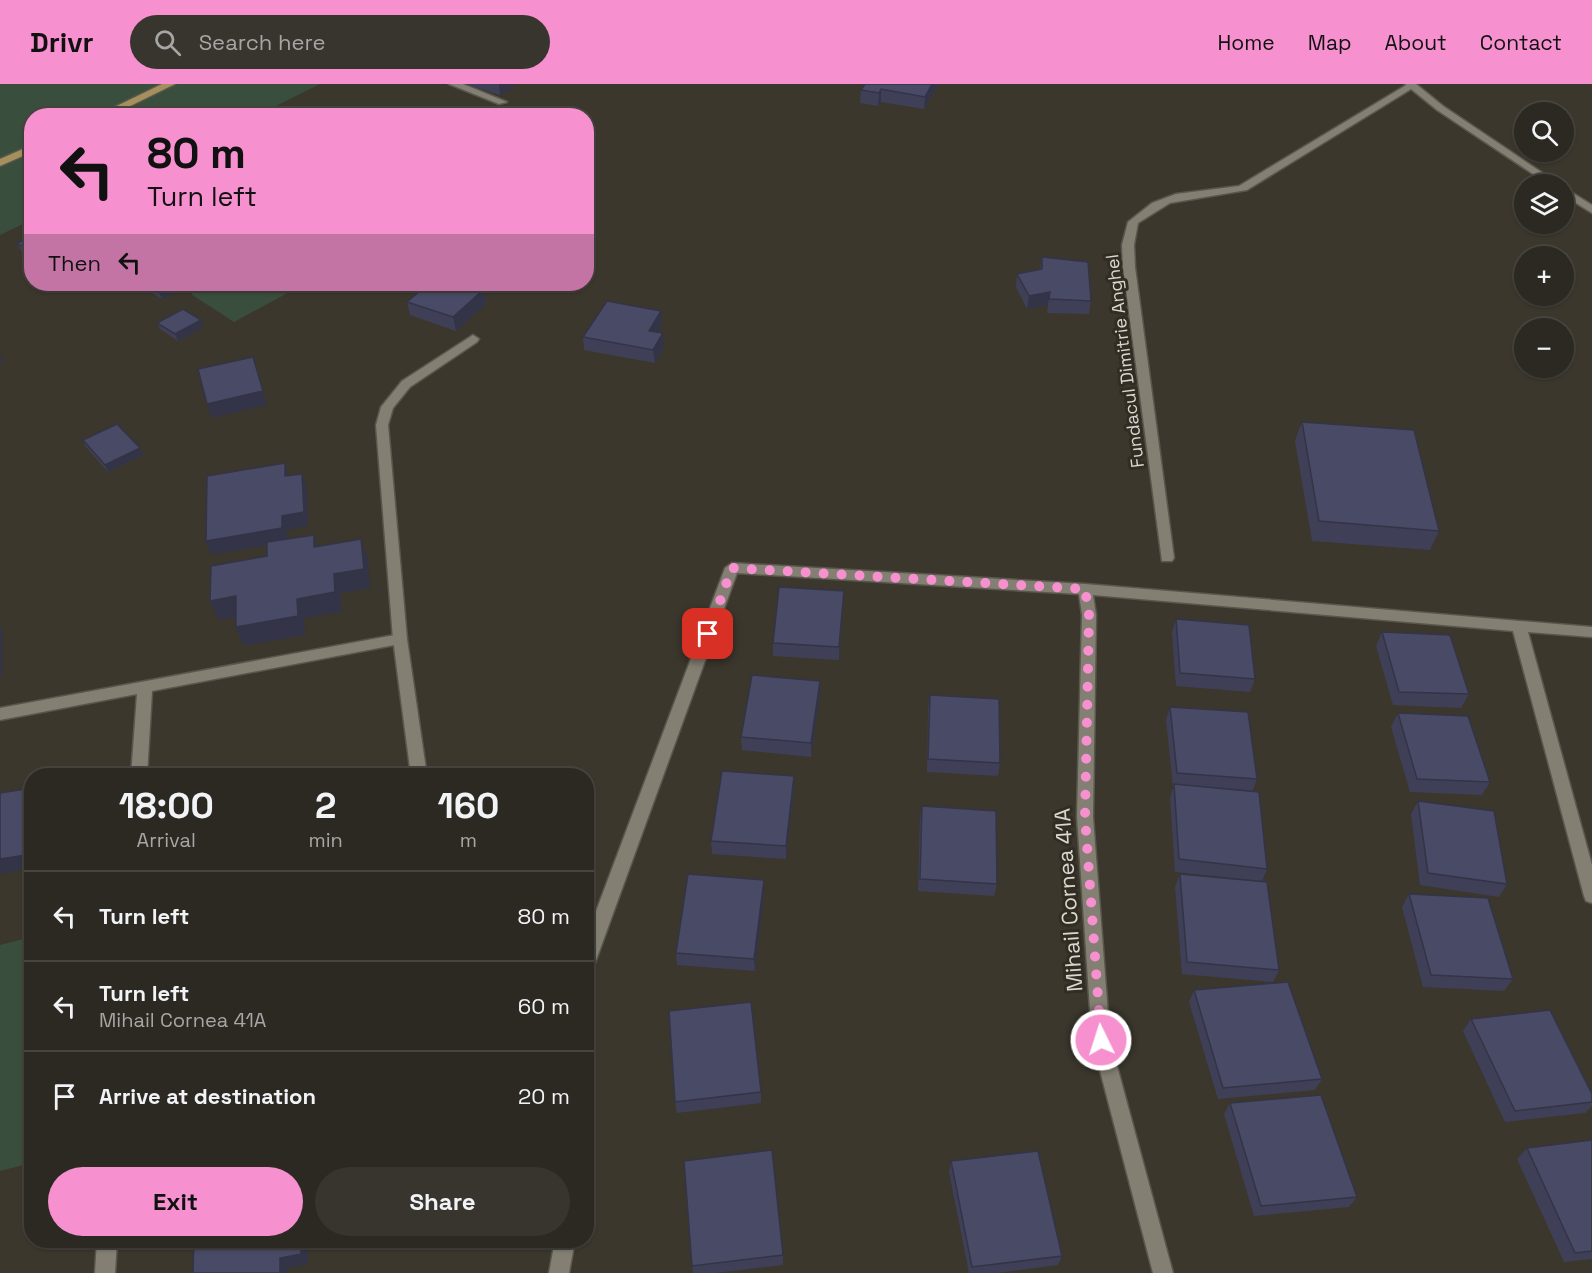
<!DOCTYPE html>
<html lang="en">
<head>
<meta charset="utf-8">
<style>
	:root { --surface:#2c2922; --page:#38352f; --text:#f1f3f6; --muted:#a6a6a5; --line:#484540; --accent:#f690cf }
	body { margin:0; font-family:"Space Grotesk",sans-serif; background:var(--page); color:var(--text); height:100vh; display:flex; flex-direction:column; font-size:22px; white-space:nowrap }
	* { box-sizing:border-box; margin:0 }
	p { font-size:20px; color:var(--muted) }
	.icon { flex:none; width:33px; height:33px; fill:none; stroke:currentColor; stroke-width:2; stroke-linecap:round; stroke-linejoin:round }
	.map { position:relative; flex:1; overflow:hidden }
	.drawer { position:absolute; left:24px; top:684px; width:570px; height:480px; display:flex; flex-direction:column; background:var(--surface); border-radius:24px; box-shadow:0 2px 4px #0004,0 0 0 2px var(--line) }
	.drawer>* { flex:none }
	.guide { position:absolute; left:24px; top:24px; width:570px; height:183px; border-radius:24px; box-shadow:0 2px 4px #0004,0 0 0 2px var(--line); background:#f690cf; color:#111; overflow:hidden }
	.fabs { position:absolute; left:1514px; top:18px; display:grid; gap:12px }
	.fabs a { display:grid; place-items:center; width:60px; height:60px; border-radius:50%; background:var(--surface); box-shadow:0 2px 4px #0004,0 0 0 2px var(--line); font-size:30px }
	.pin { position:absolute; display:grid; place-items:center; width:51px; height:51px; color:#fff; margin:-26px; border-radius:12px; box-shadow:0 3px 9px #0006 }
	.me { position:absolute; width:66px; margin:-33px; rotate:356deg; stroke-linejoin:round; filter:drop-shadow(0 0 4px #0008) }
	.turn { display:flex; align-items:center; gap:21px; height:126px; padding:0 24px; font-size:27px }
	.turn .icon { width:78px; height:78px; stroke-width:2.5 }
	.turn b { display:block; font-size:42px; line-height:51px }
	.then { display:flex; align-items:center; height:57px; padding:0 24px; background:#0003; gap:12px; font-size:22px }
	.eta { display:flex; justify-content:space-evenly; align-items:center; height:102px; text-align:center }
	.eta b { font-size:36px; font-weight:800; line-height:42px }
	.button { display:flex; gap:12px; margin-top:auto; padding:12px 24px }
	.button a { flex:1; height:69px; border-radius:36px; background:var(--accent); color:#111; font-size:24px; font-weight:800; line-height:69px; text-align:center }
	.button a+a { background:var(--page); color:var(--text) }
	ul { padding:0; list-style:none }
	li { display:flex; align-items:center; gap:18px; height:90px; padding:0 24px; border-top:2px solid var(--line) }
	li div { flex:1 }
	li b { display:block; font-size:22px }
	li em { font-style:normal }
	header { display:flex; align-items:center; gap:36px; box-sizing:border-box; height:84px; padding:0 30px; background:var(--accent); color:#111 }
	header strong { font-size:28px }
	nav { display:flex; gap:33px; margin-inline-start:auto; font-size:21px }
	.search { width:420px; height:54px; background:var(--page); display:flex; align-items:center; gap:15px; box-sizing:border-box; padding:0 21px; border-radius:33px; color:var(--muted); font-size:22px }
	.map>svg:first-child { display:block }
	.green { fill:#3a4e3e }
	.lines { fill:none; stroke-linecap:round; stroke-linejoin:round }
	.lane-casing { stroke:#59564d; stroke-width:3 }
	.street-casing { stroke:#59564d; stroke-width:3 }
	.primary-casing { stroke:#59564d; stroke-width:3 }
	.lane { fill:#837f73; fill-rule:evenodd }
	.street { fill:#837f73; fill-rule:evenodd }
	.primary { fill:#a5905d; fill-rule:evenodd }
	.wall { fill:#3f4057 }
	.shaded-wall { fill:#333447 }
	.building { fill:#494a65; stroke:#333447; stroke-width:1.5 }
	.route { stroke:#f690cf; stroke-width:10; stroke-dasharray:0 18 }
	.labels { text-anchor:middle; stroke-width:6; stroke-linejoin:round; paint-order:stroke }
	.far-street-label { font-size:18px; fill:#dad7d1; stroke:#312d23 }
	.street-label { font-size:22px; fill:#dad7d1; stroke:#312d23 }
</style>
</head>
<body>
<header>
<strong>Drivr</strong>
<div class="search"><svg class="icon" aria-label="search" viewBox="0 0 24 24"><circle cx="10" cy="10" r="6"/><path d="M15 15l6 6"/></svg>Search here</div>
<nav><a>Home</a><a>Map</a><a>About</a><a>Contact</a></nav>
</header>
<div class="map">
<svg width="1592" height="1189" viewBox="0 0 1592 1189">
	<rect width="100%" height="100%" fill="#3b372d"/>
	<path class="green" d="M 0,0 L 320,0 L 258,31 L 32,32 L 31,136 L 0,151 Z
		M 211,200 L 304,200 L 234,238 L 191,210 Z
		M 31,853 L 31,1079 L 0,1087 L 0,861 Z"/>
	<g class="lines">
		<defs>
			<path id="lane" d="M 1408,0 L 1416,2 L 1247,106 L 1170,119 L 1138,139 L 1134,161 L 1135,183 L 1174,474 L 1172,477 L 1162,477 L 1123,183 L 1122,161 L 1128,138 L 1152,119 L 1176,110 L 1239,102 Z
				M 473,251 L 479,255 L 477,258 L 410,303 L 393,324 L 388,341 L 407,555 L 427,692 L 411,692 L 393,555 L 376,341 L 381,323 L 402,297 Z"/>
			<path id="street" d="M 449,0 L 463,0 L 507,18 L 499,20 Z
				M 1405,0 L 1416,0 L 1443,22 L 1559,100 L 1548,100 L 1437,26 Z
				M 1563,103 L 1592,121 L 1592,129 L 1563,111 Z
				M 732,479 L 1085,500 L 1592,543 L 1592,553 L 1528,548 L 1592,781 L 1592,819 L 1586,817 L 1584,812 L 1513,547 L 1093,511 L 1096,531 L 1093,733 L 1110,956 L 1173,1189 L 1153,1189 L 1092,956 L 1077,733 L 1082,531 L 1079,510 L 737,489 L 595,879 L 592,885 L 586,887 L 586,854 L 725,484 Z
				M 400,550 L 405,551 L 407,555 L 405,559 L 152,607 L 147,692 L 131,692 L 137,610 L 0,636 L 0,624 Z
				M 97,1156 L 117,1156 L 115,1189 L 95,1189 Z
				M 555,1156 L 575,1156 L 569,1189 L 549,1189 Z"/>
			<path id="primary" d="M 162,0 L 175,0 L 110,32 L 96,32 Z
				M 32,61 L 32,68 L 0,82 L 0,75 Z"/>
		</defs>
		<use href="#lane" class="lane-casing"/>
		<use href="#street" class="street-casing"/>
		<use href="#primary" class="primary-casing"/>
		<use href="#lane" class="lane"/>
		<use href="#street" class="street"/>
		<use href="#primary" class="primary"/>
	</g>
	<path class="wall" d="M 465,0 L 518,0 L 500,11 Z
		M 865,0 L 939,0 L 924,25 L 881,18 L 878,22 L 860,19 L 861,6 Z
		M 32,153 L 32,178 L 24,172 L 17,159 Z
		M 1042,173 L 1091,217 L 1089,230 L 1047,229 L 1048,221 L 1027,225 L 1016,203 L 1017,190 L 1040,185 Z
		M 145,200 L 175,209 L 162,215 L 147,206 Z
		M 483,206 L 486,220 L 456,247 L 410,231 L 407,218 Z
		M 157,239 L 203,243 L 178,257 L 160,245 Z
		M 662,240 L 657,248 L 664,263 L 655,279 L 584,266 L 583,253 Z
		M 1302,338 L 1439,447 L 1430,466 L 1312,457 L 1295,357 Z
		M 83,356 L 140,364 L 143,371 L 108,388 L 86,363 Z
		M 843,520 L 839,576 L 773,572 L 773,559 Z
		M 1176,535 L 1255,595 L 1250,608 L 1176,602 L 1172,548 Z
		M 1382,548 L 1469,610 L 1461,624 L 1393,621 L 1376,562 Z
		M 820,610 L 811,673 L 742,666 L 741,653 Z
		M 930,611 L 1000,679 L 998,692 L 927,688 L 928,624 Z
		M 1170,623 L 1257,695 L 1252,708 L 1267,785 L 1262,797 L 1175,788 L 1170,713 L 1174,702 L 1173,702 L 1166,636 Z
		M 1398,629 L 1490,698 L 1482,711 L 1410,708 L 1391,643 Z
		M 794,692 L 794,705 L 786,775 L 712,770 L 711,757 Z
		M 1418,717 L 1507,800 L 1499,813 L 1420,801 L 1411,730 Z
		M 922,722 L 997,800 L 994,812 L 918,807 L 920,735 Z
		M 1180,790 L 1279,886 L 1273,898 L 1182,890 L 1175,803 Z
		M 764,808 L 755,887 L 677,881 L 676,869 Z
		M 1409,810 L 1513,895 L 1504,907 L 1423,903 L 1402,823 Z
		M 1194,906 L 1322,995 L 1315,1006 L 1218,1015 L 1189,918 Z
		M 1471,935 L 1592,1010 L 1592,1022 L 1585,1029 L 1505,1038 L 1463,947 Z
		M 761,1008 L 761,1019 L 677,1029 L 675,1018 Z
		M 1230,1019 L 1357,1113 L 1349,1123 L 1254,1132 L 1224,1030 Z
		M 1592,1056 L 1592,1175 L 1564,1178 L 1517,1075 L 1527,1064 Z
		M 951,1077 L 1062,1172 L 1058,1181 L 997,1189 L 969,1189 L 949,1088 Z
		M 783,1171 L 783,1181 L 715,1189 L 693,1189 L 692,1182 Z"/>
	<path class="shaded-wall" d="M 499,0 L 518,0 L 500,11 Z
		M 932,0 L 939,0 L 924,25 L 925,13 Z
		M 881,5 L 881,18 L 878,22 L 879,9 Z
		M 172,202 L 175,209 L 162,215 L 159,208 Z
		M 483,206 L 486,220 L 456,247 L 453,233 Z
		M 1050,208 L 1048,221 L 1027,225 L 1029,212 Z
		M 661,227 L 662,240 L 650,260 L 649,247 Z
		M 201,236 L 203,243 L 178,257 L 175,250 Z
		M 663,249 L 664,263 L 655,279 L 653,266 Z
		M 0,270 L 4,277 L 0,278 Z
		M 253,273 L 267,321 L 212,334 L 207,320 Z
		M 140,364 L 143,371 L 108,388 L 105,381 Z
		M 285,379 L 289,393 L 285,392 Z
		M 302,390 L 307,404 L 308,442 L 287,446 L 287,458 L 211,471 L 206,457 L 282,432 Z
		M 314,451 L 320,471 L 314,463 Z
		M 361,455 L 368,475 L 370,504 L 340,509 L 342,528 L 304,534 L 305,551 L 244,562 L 236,543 L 297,515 L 334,490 Z
		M 844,507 L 843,520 L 839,576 L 839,563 Z
		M 236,512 L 244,532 L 219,536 L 210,517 Z
		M 0,542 L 2,545 L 2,592 L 0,592 Z
		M 820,597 L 820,610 L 811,673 L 811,659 Z
		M 794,692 L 794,705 L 786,775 L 786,762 Z
		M 32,770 L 32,784 L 0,790 L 0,775 Z
		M 764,796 L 764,808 L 755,887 L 754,875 Z
		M 301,1156 L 308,1156 L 308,1180 L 288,1184 L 287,1189 L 280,1189 L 280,1174 Z
		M 440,1156 L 453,1156 L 442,1160 Z"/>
	<path class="building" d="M 865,0 L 932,0 L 925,13 L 881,5 L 879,9 L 861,6 Z
		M 32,153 L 32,169 L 17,159 Z
		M 1042,173 L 1088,178 L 1091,217 L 1049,215 L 1050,208 L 1029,212 L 1017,190 L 1042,185 Z
		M 145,200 L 169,200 L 172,202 L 159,208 Z
		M 428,200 L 463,200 L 483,206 L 453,233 L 407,218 Z
		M 607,217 L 661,227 L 649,247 L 663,249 L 653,266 L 583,253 Z
		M 183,225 L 201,236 L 175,250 L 157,239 Z
		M 253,273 L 263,307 L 207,320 L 198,285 Z
		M 1302,338 L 1414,346 L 1439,447 L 1319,437 Z
		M 117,340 L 140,364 L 105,381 L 83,356 Z
		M 285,379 L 285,392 L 302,390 L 304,428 L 282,432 L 282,444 L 206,457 L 207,392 Z
		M 314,451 L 314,463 L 361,455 L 364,485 L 334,490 L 335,508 L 297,515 L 298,532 L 236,543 L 236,512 L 210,517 L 211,482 L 267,472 L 267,458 Z
		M 779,503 L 844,507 L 839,563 L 773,559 Z
		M 1176,535 L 1249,541 L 1255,595 L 1180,589 Z
		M 1382,548 L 1450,551 L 1469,610 L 1399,608 Z
		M 752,591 L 820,597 L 811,659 L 741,653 Z
		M 930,611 L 999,615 L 1000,679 L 928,675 Z
		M 1170,623 L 1248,628 L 1257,695 L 1177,689 Z
		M 1398,629 L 1468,632 L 1490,698 L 1417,695 Z
		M 722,687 L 794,692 L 786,762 L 711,757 Z
		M 1174,700 L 1259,708 L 1267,785 L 1179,775 Z
		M 32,704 L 32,770 L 0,775 L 0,709 Z
		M 1418,717 L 1494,727 L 1507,800 L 1428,789 Z
		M 922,722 L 996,727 L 997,800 L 920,795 Z
		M 688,790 L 764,796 L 754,875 L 676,869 Z
		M 1180,790 L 1267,798 L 1279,886 L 1187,878 Z
		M 1409,810 L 1488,814 L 1513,895 L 1431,891 Z
		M 1288,898 L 1322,995 L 1223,1004 L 1194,906 Z
		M 751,918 L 761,1008 L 675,1018 L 669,927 Z
		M 1550,926 L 1592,1010 L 1592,1018 L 1515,1027 L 1471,935 Z
		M 1321,1011 L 1357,1113 L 1261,1122 L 1230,1019 Z
		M 1592,1056 L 1592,1167 L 1575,1169 L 1527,1064 Z
		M 772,1066 L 783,1171 L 692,1182 L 684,1077 Z
		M 1038,1067 L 1062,1172 L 972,1183 L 951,1077 Z
		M 194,1156 L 301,1156 L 301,1170 L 280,1174 L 280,1189 L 193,1189 Z"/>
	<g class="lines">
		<path class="route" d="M 708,550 L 732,484 L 1085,505 L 1089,531 L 1085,733 L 1101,956"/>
	</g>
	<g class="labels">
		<g class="far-street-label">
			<text transform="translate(1125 277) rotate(-97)" y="6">Fundacul Dimitrie Anghel</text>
		</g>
		<g class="street-label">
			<text transform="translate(1068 816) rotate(-94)" y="8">Mihail Cornea 41A</text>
		</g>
	</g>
</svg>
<div class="fabs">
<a><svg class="icon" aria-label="search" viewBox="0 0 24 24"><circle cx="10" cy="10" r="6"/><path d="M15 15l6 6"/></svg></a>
<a><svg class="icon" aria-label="layers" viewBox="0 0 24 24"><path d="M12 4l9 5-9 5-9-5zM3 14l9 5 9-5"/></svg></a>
<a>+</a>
<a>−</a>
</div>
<div class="pin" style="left:708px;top:550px;background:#d93025"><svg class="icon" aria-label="arrive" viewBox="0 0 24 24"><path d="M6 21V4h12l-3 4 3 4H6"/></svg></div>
<svg class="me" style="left:1101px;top:956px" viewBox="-20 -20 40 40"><circle r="17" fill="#f690cf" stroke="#fff" stroke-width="3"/><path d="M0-11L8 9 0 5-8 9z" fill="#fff"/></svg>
<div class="guide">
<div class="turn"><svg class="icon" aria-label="left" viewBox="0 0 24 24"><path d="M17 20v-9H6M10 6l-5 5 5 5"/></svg><div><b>80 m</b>Turn left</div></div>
<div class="then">Then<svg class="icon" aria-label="left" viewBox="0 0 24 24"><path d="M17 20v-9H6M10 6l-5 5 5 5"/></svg></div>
</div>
<section class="drawer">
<div class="eta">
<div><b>18:00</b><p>Arrival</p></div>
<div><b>2</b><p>min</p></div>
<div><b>160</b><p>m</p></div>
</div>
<ul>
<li><svg class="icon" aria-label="left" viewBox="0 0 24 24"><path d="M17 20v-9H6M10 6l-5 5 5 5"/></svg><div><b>Turn left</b></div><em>80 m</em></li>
<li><svg class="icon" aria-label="left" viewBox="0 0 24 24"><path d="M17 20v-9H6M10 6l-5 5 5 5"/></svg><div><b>Turn left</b><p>Mihail Cornea 41A</p></div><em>60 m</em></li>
<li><svg class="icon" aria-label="arrive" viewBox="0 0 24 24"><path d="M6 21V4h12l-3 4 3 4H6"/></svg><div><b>Arrive at destination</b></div><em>20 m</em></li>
</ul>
<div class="button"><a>Exit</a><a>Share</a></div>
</section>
</div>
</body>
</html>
